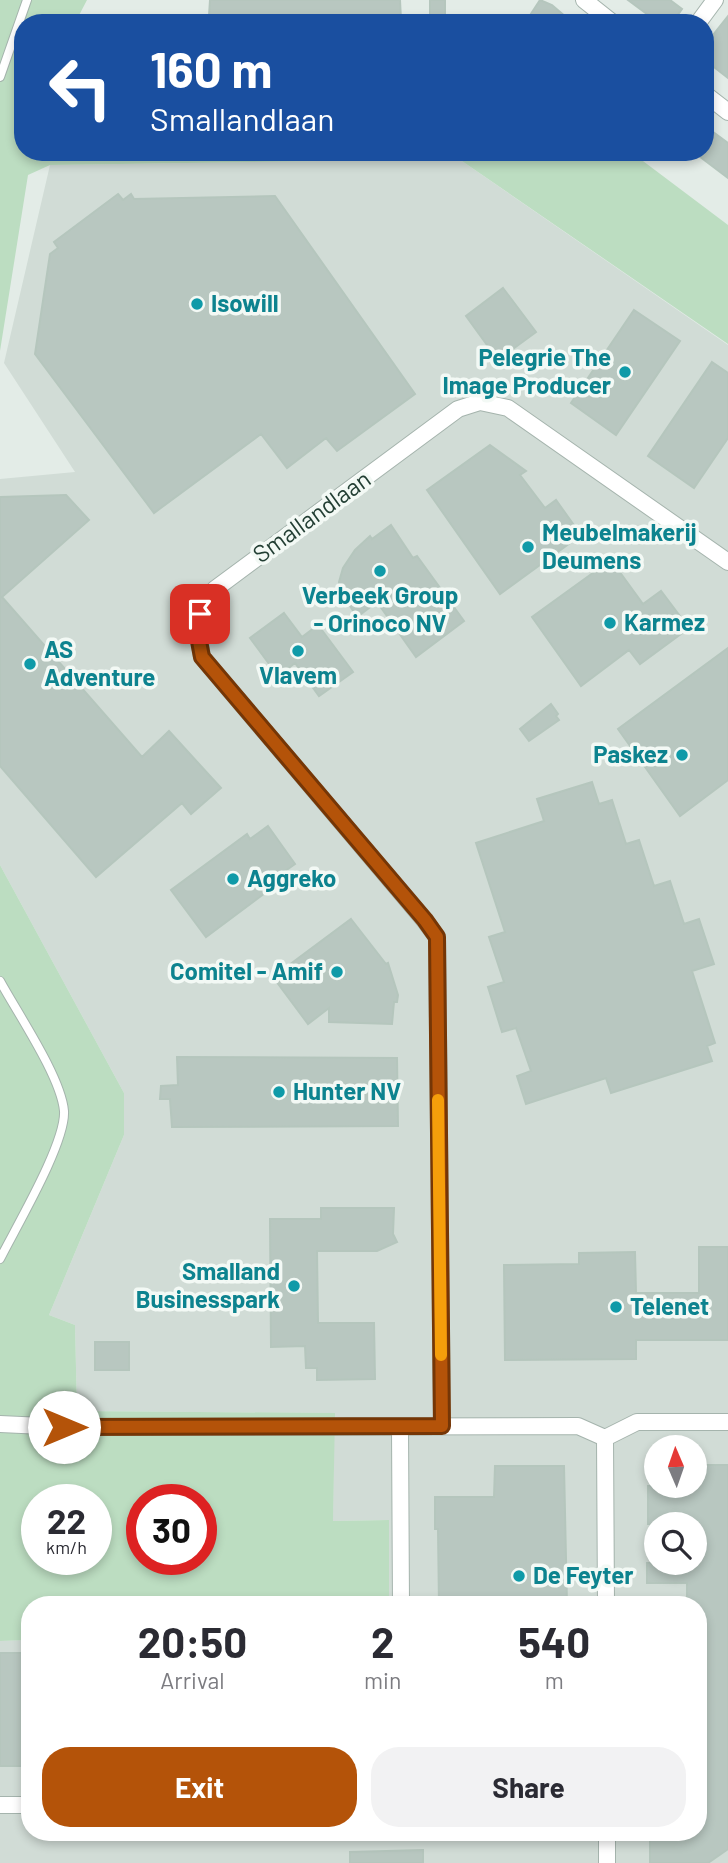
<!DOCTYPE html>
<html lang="en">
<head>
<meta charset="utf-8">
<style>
	:root { --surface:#fff; --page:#f2f2f3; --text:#2b2b33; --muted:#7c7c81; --accent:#b45309 }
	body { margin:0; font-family:Barlow,sans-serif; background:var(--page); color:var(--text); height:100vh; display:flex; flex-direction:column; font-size:26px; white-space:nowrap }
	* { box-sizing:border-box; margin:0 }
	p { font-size:23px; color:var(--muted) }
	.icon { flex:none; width:38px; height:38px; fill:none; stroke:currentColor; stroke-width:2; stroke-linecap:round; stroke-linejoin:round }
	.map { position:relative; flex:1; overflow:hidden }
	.side { position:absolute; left:21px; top:1596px; width:686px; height:245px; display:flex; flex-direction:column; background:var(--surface); border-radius:28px; box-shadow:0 4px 10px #0003 }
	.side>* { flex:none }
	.guide { position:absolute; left:14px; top:14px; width:700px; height:147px; border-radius:28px; box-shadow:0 4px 10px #0003; background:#1a4fa0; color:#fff; overflow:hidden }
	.needle { width:46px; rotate:358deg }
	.buttons { position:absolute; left:644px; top:1435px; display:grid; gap:14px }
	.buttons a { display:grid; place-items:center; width:63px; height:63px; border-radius:50%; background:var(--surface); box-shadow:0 4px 10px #0003; font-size:35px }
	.speed { position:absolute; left:21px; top:1484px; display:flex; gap:14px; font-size:35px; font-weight:700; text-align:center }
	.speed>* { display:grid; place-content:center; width:91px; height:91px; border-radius:50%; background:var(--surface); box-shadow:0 4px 10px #0003; line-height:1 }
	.speed small { font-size:18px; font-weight:400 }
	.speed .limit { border:10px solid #d22; background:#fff; color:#111 }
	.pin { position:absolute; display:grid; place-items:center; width:60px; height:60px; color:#fff; margin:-30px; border-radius:14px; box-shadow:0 4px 10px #0006 }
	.me { position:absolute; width:77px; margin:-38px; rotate:90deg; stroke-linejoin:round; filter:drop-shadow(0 0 5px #0008) }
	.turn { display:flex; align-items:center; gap:24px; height:147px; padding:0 21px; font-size:32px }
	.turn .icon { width:91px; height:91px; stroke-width:2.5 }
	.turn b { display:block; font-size:49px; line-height:60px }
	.eta { display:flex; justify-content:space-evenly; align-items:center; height:119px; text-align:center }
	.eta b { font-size:42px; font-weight:700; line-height:49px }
	.button { display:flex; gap:14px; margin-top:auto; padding:14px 21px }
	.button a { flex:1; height:80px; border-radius:28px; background:var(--accent); color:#fff; font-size:28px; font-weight:700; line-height:80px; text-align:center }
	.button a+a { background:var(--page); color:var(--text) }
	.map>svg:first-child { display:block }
	.built { fill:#d1dcd6; fill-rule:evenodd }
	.green { fill:#bcddc1; fill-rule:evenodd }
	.building { fill:#b8c7c0; stroke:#b5c6bd; stroke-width:2 }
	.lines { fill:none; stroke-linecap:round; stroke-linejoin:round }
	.service-casing { stroke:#a5b4ad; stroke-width:10 }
	.minor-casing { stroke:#a5b4ad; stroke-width:18 }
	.service { stroke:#fff; stroke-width:8 }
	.minor { stroke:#fff; stroke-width:16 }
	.route-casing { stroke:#753606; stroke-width:18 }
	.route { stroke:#b45309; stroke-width:12 }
	.slow { stroke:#f59e0b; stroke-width:12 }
	.culture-dot { fill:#0f9aa8; stroke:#f3f9f5; stroke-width:2.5 }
	.labels { text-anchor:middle; stroke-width:7; stroke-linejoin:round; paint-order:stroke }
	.culture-label { font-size:24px; font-weight:bold; fill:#0d838f; stroke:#f3f9f5; text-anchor:start }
	.street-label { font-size:24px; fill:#223e33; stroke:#f3f9f5 }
</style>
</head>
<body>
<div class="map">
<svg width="728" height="1863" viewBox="0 0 728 1863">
	<rect width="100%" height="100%" fill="#e3ece7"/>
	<path class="built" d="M 459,159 L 728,345 L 728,1863 L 0,1863 L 0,1641 L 30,1640 L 30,1832 L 698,1832 L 698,1605 L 389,1605 L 388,1520 L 333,1521 L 334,1413 L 77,1411 L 75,1325 L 49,1315 L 124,1135 L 124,1093 L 0,865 L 0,479 L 75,472 L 4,363 L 50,165 ZM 656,1447 L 695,1447 L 695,1486 L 656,1486 ZM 656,1524 L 695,1524 L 695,1563 L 656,1563 Z"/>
	<path class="green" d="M 0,0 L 87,0 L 75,23 L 23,23 L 23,152 L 631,152 L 728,225 L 728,344 L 459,159 L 50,165 L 28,175 L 0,351 Z
		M 0,865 L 124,1093 L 124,1135 L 49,1315 L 75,1325 L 77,1411 L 335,1413 L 333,1521 L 389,1520 L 389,1605 L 30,1605 L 30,1640 L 0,1641 ZM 37,1500 L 96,1500 L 96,1559 L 37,1559 ZM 142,1500 L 201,1500 L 201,1559 L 142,1559 Z"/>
	<path class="building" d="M 210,0 L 400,0 L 401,20 L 296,21 L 296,15 L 209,16 Z
		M 430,0 L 445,0 L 445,19 L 430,19 Z
		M 540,0 L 552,5 L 573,23 L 525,23 Z
		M 628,0 L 670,0 L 682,9 L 672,23 L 659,23 Z
		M 728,16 L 728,78 L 705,60 L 705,45 Z
		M 705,126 L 728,143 L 728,178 L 699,156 L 705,152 Z
		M 118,194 L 123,200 L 131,194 L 134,199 L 275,196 L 415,394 L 337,451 L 326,438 L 287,468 L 261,434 L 154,513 L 35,354 L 50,254 L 58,248 L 54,242 Z
		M 503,288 L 536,332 L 498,360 L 466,316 Z
		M 634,310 L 680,341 L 616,435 L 571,403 Z
		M 712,362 L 728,373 L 728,438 L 694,488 L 648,456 Z
		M 490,445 L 526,471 L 520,475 L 545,508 L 556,500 L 581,535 L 500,594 L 427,490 Z
		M 66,495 L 89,520 L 2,597 L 142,757 L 169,731 L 221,788 L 191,814 L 182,803 L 96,877 L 0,766 L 0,497 Z
		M 391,525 L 413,558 L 417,556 L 464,621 L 416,657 L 377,602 L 357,617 L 340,590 L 339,582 L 343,568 L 355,550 L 370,536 L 372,539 Z
		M 611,560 L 643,604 L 661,591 L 689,628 L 640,664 L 629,650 L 581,686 L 532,617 Z
		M 284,613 L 302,637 L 318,625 L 353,672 L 319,696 L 295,663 L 278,676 L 250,638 Z
		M 728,648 L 728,780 L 680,816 L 618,729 Z
		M 551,704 L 558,714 L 556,716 L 559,720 L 529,741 L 520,729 Z
		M 592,782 L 599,804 L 612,800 L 626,844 L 639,840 L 654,886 L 670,881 L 684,924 L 699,919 L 714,964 L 692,971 L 715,1043 L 707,1046 L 712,1061 L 611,1093 L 606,1078 L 526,1104 L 517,1076 L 531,1071 L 516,1028 L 502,1032 L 488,987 L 504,982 L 489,937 L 505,932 L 476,843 L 544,821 L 537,799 Z
		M 268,826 L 295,864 L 278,876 L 281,881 L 206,937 L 171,890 L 247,834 L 250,839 Z
		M 351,919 L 386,964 L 388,963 L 398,995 L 397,1002 L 394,1002 L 392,1024 L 329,1022 L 329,1008 L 308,1024 L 273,977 Z
		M 177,1057 L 397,1058 L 398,1126 L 172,1127 L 170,1099 L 160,1099 L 161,1086 L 178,1085 Z
		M 321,1208 L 394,1208 L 393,1234 L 397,1242 L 377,1251 L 317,1251 L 318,1323 L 374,1323 L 375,1379 L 317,1380 L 317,1368 L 306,1368 L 305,1346 L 271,1347 L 270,1219 L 321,1219 Z
		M 699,1247 L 728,1247 L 728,1340 L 636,1340 L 636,1359 L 505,1360 L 504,1265 L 579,1264 L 579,1253 L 635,1252 L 636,1293 L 699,1293 Z
		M 95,1342 L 129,1342 L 129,1370 L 95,1370 Z
		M 695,1465 L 728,1465 L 728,1849 L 708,1863 L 650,1863 L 650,1832 L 698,1832 L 698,1605 L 687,1605 L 687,1583 L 647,1583 L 647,1563 L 695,1563 L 695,1524 L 648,1524 L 648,1486 L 695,1486 Z
		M 495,1466 L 564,1466 L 567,1605 L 439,1605 L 438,1529 L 435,1529 L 435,1497 L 494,1497 Z
		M 0,1653 L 30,1653 L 30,1766 L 0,1766 Z
		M 423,1850 L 423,1863 L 350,1863 L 350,1852 Z"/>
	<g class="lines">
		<defs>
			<path id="service" d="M 0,77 L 27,0
				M 0,981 C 18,1014 61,1077 64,1111 C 66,1143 16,1227 0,1259"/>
			<path id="minor" d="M 584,0 L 613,23
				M 698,23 L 715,0
				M 705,94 L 728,112
				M 0,1424 L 64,1427 L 578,1426 L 605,1438
				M 442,1426 L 437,937 L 425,921 L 202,657 C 196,624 198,617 215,589 L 458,409 L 480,402 L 508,408 L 728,562
				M 400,1428 L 401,1605
				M 605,1438 L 606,1605
				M 605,1438 L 637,1422 L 728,1422
				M 0,1805 L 30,1805
				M 607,1832 L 607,1863"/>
		</defs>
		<use href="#service" class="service-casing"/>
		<use href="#minor" class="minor-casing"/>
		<use href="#service" class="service"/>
		<use href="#minor" class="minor"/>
	</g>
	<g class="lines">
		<defs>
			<path id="route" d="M 64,1427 L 442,1426 L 437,937 L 425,920 L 202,657 L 198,636 L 200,614"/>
		</defs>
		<use href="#route" class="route-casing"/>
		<use href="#route" class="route"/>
		<path class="slow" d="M 438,1100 L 441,1355"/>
	</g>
	<g class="culture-dot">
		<circle cx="197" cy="304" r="7"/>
		<circle cx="625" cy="372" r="7"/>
		<circle cx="528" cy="547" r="7"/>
		<circle cx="380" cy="571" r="7"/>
		<circle cx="610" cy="623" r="7"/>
		<circle cx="298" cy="651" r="7"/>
		<circle cx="30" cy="664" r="7"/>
		<circle cx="682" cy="755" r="7"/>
		<circle cx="233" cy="879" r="7"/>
		<circle cx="337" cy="972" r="7"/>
		<circle cx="279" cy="1092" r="7"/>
		<circle cx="294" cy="1286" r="7"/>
		<circle cx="616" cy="1307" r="7"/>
		<circle cx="519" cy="1576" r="7"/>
	</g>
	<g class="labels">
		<g class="culture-label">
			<text x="211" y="312">Isowill</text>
			<text x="611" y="366" text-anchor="end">Pelegrie The<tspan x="611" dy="28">Image Producer</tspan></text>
			<text x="542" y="541">Meubelmakerij<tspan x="542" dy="28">Deumens</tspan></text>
			<text x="380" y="604" text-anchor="middle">Verbeek Group<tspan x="380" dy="28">- Orinoco NV</tspan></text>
			<text x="624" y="631">Karmez</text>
			<text x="44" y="658">AS<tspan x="44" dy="28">Adventure</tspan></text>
			<text x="298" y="684" text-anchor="middle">Vlavem</text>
			<text x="668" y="763" text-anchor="end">Paskez</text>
			<text x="247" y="887">Aggreko</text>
			<text x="323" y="980" text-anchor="end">Comitel - Amif</text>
			<text x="293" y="1100">Hunter NV</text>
			<text x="280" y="1280" text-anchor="end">Smalland<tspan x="280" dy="28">Businesspark</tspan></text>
			<text x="630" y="1315">Telenet</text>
			<text x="533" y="1584">De Feyter</text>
		</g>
		<g class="street-label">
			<text transform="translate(312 517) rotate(-36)" y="8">Smallandlaan</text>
		</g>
	</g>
</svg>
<div class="buttons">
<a><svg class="needle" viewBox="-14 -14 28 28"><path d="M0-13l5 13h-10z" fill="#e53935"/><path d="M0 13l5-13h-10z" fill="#7c7c81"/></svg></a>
<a><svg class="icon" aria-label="search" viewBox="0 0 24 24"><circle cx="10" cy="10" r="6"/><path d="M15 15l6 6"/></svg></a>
</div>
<div class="speed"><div>22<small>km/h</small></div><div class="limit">30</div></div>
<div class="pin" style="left:200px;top:614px;background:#d93025"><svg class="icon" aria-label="arrive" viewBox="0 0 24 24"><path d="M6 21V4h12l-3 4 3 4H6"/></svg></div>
<svg class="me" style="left:64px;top:1427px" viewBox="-20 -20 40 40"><circle r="19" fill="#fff"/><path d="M0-13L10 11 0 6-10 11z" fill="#b45309"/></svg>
<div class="guide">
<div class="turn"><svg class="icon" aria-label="left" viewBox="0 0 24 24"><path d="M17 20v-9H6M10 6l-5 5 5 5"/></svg><div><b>160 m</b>Smallandlaan</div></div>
</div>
<section class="side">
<div class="eta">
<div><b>20:50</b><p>Arrival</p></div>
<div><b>2</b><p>min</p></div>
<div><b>540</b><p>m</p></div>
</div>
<div class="button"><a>Exit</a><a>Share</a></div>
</section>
</div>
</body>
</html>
